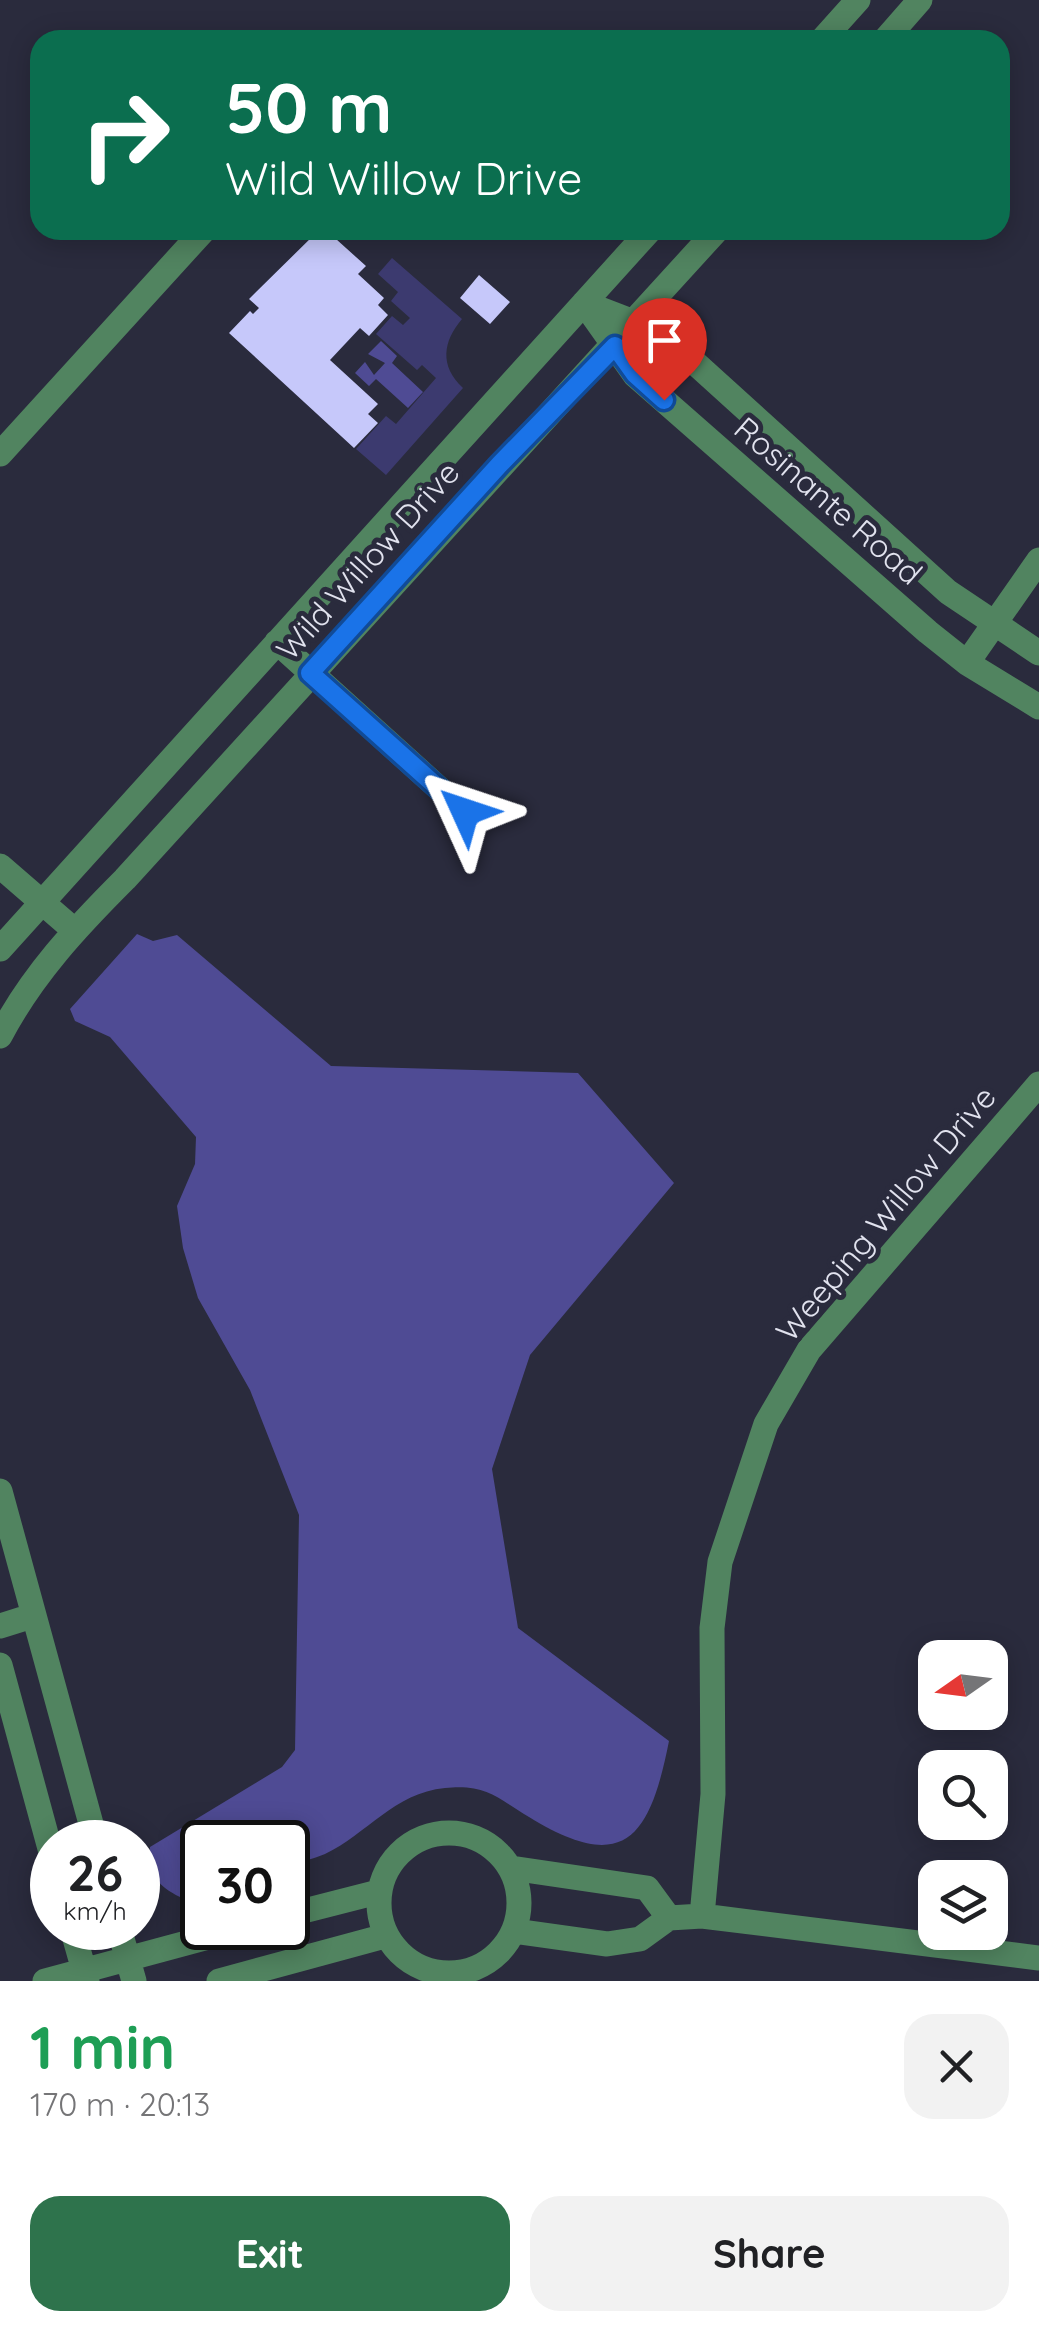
<!DOCTYPE html>
<html lang="en">
<head>
<meta charset="utf-8">
<style>
	:root { --surface:#fff; --page:#f2f2f2; --text:#202124; --muted:#757577; --accent:#2e734c }
	body { margin:0; font-family:Quicksand,sans-serif; background:var(--page); color:var(--text); height:100vh; display:flex; flex-direction:column; font-size:38px; white-space:nowrap }
	* { box-sizing:border-box; margin:0 }
	p { font-size:32px; color:var(--muted) }
	.icon { flex:none; width:55px; height:55px; fill:none; stroke:currentColor; stroke-width:2; stroke-linecap:round; stroke-linejoin:round }
	.map { position:relative; height:1981px; overflow:hidden }
	.drawer { display:flex; flex-direction:column; background:var(--surface); flex:1 }
	.drawer>* { flex:none }
	.banner { position:absolute; left:30px; top:30px; width:980px; height:210px; border-radius:30px; box-shadow:0 5px 25px #0003; background:#0b6e4f; color:#fff; overflow:hidden }
	.needle { width:65px; rotate:256deg }
	.buttons { position:absolute; left:918px; top:1640px; display:grid; gap:20px }
	.buttons a { display:grid; place-items:center; width:90px; height:90px; border-radius:20px; background:var(--surface); box-shadow:0 5px 25px #0003; font-size:50px }
	.speed { position:absolute; left:30px; top:1820px; display:flex; gap:20px; font-size:50px; font-weight:700; text-align:center }
	.speed>* { display:grid; place-content:center; width:130px; height:130px; border-radius:50%; background:var(--surface); box-shadow:0 5px 25px #0003; line-height:1 }
	.speed small { font-size:25px; font-weight:400 }
	.speed .limit { border:5px solid #111; border-radius:15px; background:#fff; color:#111 }
	.pin { position:absolute; display:grid; place-items:center; width:85px; height:85px; color:#fff; margin:-102px -42px; border-radius:50% 50% 50% 0; rotate:-45deg; box-shadow:0 0 10px #0007 }
	.pin .icon { rotate:45deg }
	.me { position:absolute; width:110px; margin:-55px; rotate:312deg; stroke-linejoin:round; filter:drop-shadow(0 0 8px #0008) }
	.turn { display:flex; align-items:center; gap:35px; height:210px; padding:0 30px; font-size:45px }
	.turn .icon { width:130px; height:130px; stroke-width:2.5 }
	.turn b { display:block; font-size:70px; line-height:85px }
	.round { display:grid; place-items:center; flex:none; width:105px; height:105px; border-radius:30px; background:var(--page) }
	.summary { display:flex; align-items:center; justify-content:space-between; height:170px; padding:0 30px }
	h1 { font-size:60px; font-weight:700; line-height:75px; color:#1e9e55 }
	.primary-button { display:flex; gap:20px; margin-top:auto; padding:20px 30px }
	.primary-button a { flex:1; height:115px; border-radius:30px; background:var(--accent); color:#fff; font-size:40px; font-weight:700; line-height:115px; text-align:center }
	.primary-button a+a { background:var(--page); color:var(--text) }
	.map>svg:first-child { display:block }
	.green { fill:#3c3a6f }
	.water { fill:#4f4b94 }
	.building { fill:#c6c8fa }
	.lines { fill:none; stroke-linecap:round; stroke-linejoin:round }
	.minor { stroke:#518460; stroke-width:25 }
	.route-casing { stroke:#114b97; stroke-width:25 }
	.route { stroke:#1a73e8; stroke-width:18 }
	.labels { text-anchor:middle; stroke-width:10; stroke-linejoin:round; paint-order:stroke }
	.street-label { font-size:32px; fill:#e1e2ee; stroke:#2a2b3d }
</style>
</head>
<body>
<div class="map">
<svg width="1039" height="1981" viewBox="0 0 1039 1981">
	<rect width="100%" height="100%" fill="#2a2b3d"/>
	<path class="green" d="M 392,258 L 462,319 C 443,341 439,366 463,388 L 386,475 L 356,449 L 386,416 L 396,424 L 436,378 L 422,365 L 417,370 L 376,334 L 392,316 L 403,325 L 410,318 L 391,301 L 398,292 L 378,274 Z"/>
	<path class="water" d="M 381,341 L 397,356 L 392,363 L 423,392 L 408,408 L 376,379 L 369,386 L 355,373 L 365,362 L 374,375 L 385,363 L 368,354 Z
		M 137,934 L 153,941 L 177,935 L 331,1066 L 578,1073 L 674,1183 L 530,1355 L 492,1469 L 518,1628 L 669,1741 C 650,1837 625,1876 529,1817 C 496,1797 486,1784 445,1788 C 394,1793 367,1834 325,1854 C 313,1859 299,1862 288,1865 L 288,1842 L 202,1842 L 202,1891 L 180,1897 C 156,1885 149,1874 150,1847 L 282,1767 L 295,1750 L 299,1515 L 250,1390 L 198,1298 L 183,1248 L 177,1206 L 195,1164 L 196,1137 L 110,1037 L 75,1021 L 70,1009 Z"/>
	<path class="building" d="M 319,230 L 326,230 L 366,266 L 358,274 L 384,298 L 378,305 L 388,315 L 369,336 L 360,328 L 330,360 L 378,404 L 368,414 L 378,423 L 354,448 L 229,333 L 250,311 L 253,314 L 259,308 L 249,299 Z
		M 479,275 L 510,302 L 490,324 L 460,298 Z"/>
	<g class="lines">
		<path class="minor" d="M 822,40 L 858,0
			M 885,40 L 920,0
			M 584,303 L 635,375 L 928,632 L 967,663 L 1039,707
			M 584,303 L 662,333 L 948,592 L 1039,653
			M 0,454 L 204,230
			M 277,642 L 465,812
			M 967,663 L 1039,560
			M 0,866 L 74,930
			M 0,949 L 650,230
			M 0,1036 C 32,975 76,928 125,879 L 717,230
			M 0,1491 L 96,1842
			M 0,1626 L 32,1616
			M 0,1665 L 52,1856
			M379 1903a70 70 0 1 1 140 0a70 70 0 1 1-140 0Z
			M 511,1868 L 647,1888 L 669,1918
			M 288,1915 L 378,1892
			M 702,1916 L 713,1794 L 712,1628 L 720,1562 L 766,1424 L 809,1350 L 1039,1084
			M 72,1928 L 87,1981
			M 119,1928 L 134,1981
			M 514,1931 L 607,1944 L 640,1939 L 669,1918 L 702,1916 L 1039,1958
			M 45,1981 L 242,1928
			M 219,1981 L 385,1936"/>
	</g>
	<g class="lines">
		<defs>
			<path id="route" d="M 465,812 L 310,673 L 500,464 L 615,346 L 635,374 L 664,400"/>
		</defs>
		<use href="#route" class="route-casing"/>
		<use href="#route" class="route"/>
	</g>
	<g class="labels">
		<g class="street-label">
			<text transform="translate(828 501) rotate(41)" y="11">Rosinante Road</text>
			<text transform="translate(368 561) rotate(-48)" y="11">Wild Willow Drive</text>
			<text transform="translate(886 1214) rotate(-50)" y="11">Weeping Willow Drive</text>
		</g>
	</g>
</svg>
<div class="buttons">
<a><svg class="needle" viewBox="-14 -14 28 28"><path d="M0-13l5 13h-10z" fill="#e53935"/><path d="M0 13l5-13h-10z" fill="#757577"/></svg></a>
<a><svg class="icon" aria-label="search" viewBox="0 0 24 24"><circle cx="10" cy="10" r="6"/><path d="M15 15l6 6"/></svg></a>
<a><svg class="icon" aria-label="layers" viewBox="0 0 24 24"><path d="M12 4l9 5-9 5-9-5zM3 14l9 5 9-5"/></svg></a>
</div>
<div class="speed"><div>26<small>km/h</small></div><div class="limit">30</div></div>
<div class="pin" style="left:664px;top:400px;background:#d93025"><svg class="icon" aria-label="arrive" viewBox="0 0 24 24"><path d="M6 21V4h12l-3 4 3 4H6"/></svg></div>
<svg class="me" style="left:465px;top:812px" viewBox="-20 -20 40 40"><path d="M0-17L14 15 0 8-14 15z" fill="#1a73e8" stroke="#fff" stroke-width="4"/></svg>
<div class="banner">
<div class="turn"><svg class="icon" aria-label="right" viewBox="0 0 24 24"><path d="M7 20v-9h11M14 6l5 5-5 5"/></svg><div><b>50 m</b>Wild Willow Drive</div></div>
</div>
</div>
<section class="drawer">
<div class="summary"><div><h1>1 min</h1><p>170 m · 20:13</p></div><a class="round"><svg class="icon" aria-label="close" viewBox="0 0 24 24"><path d="M6 6l12 12M18 6L6 18"/></svg></a></div>
<div class="primary-button"><a>Exit</a><a>Share</a></div>
</section>
</body>
</html>
